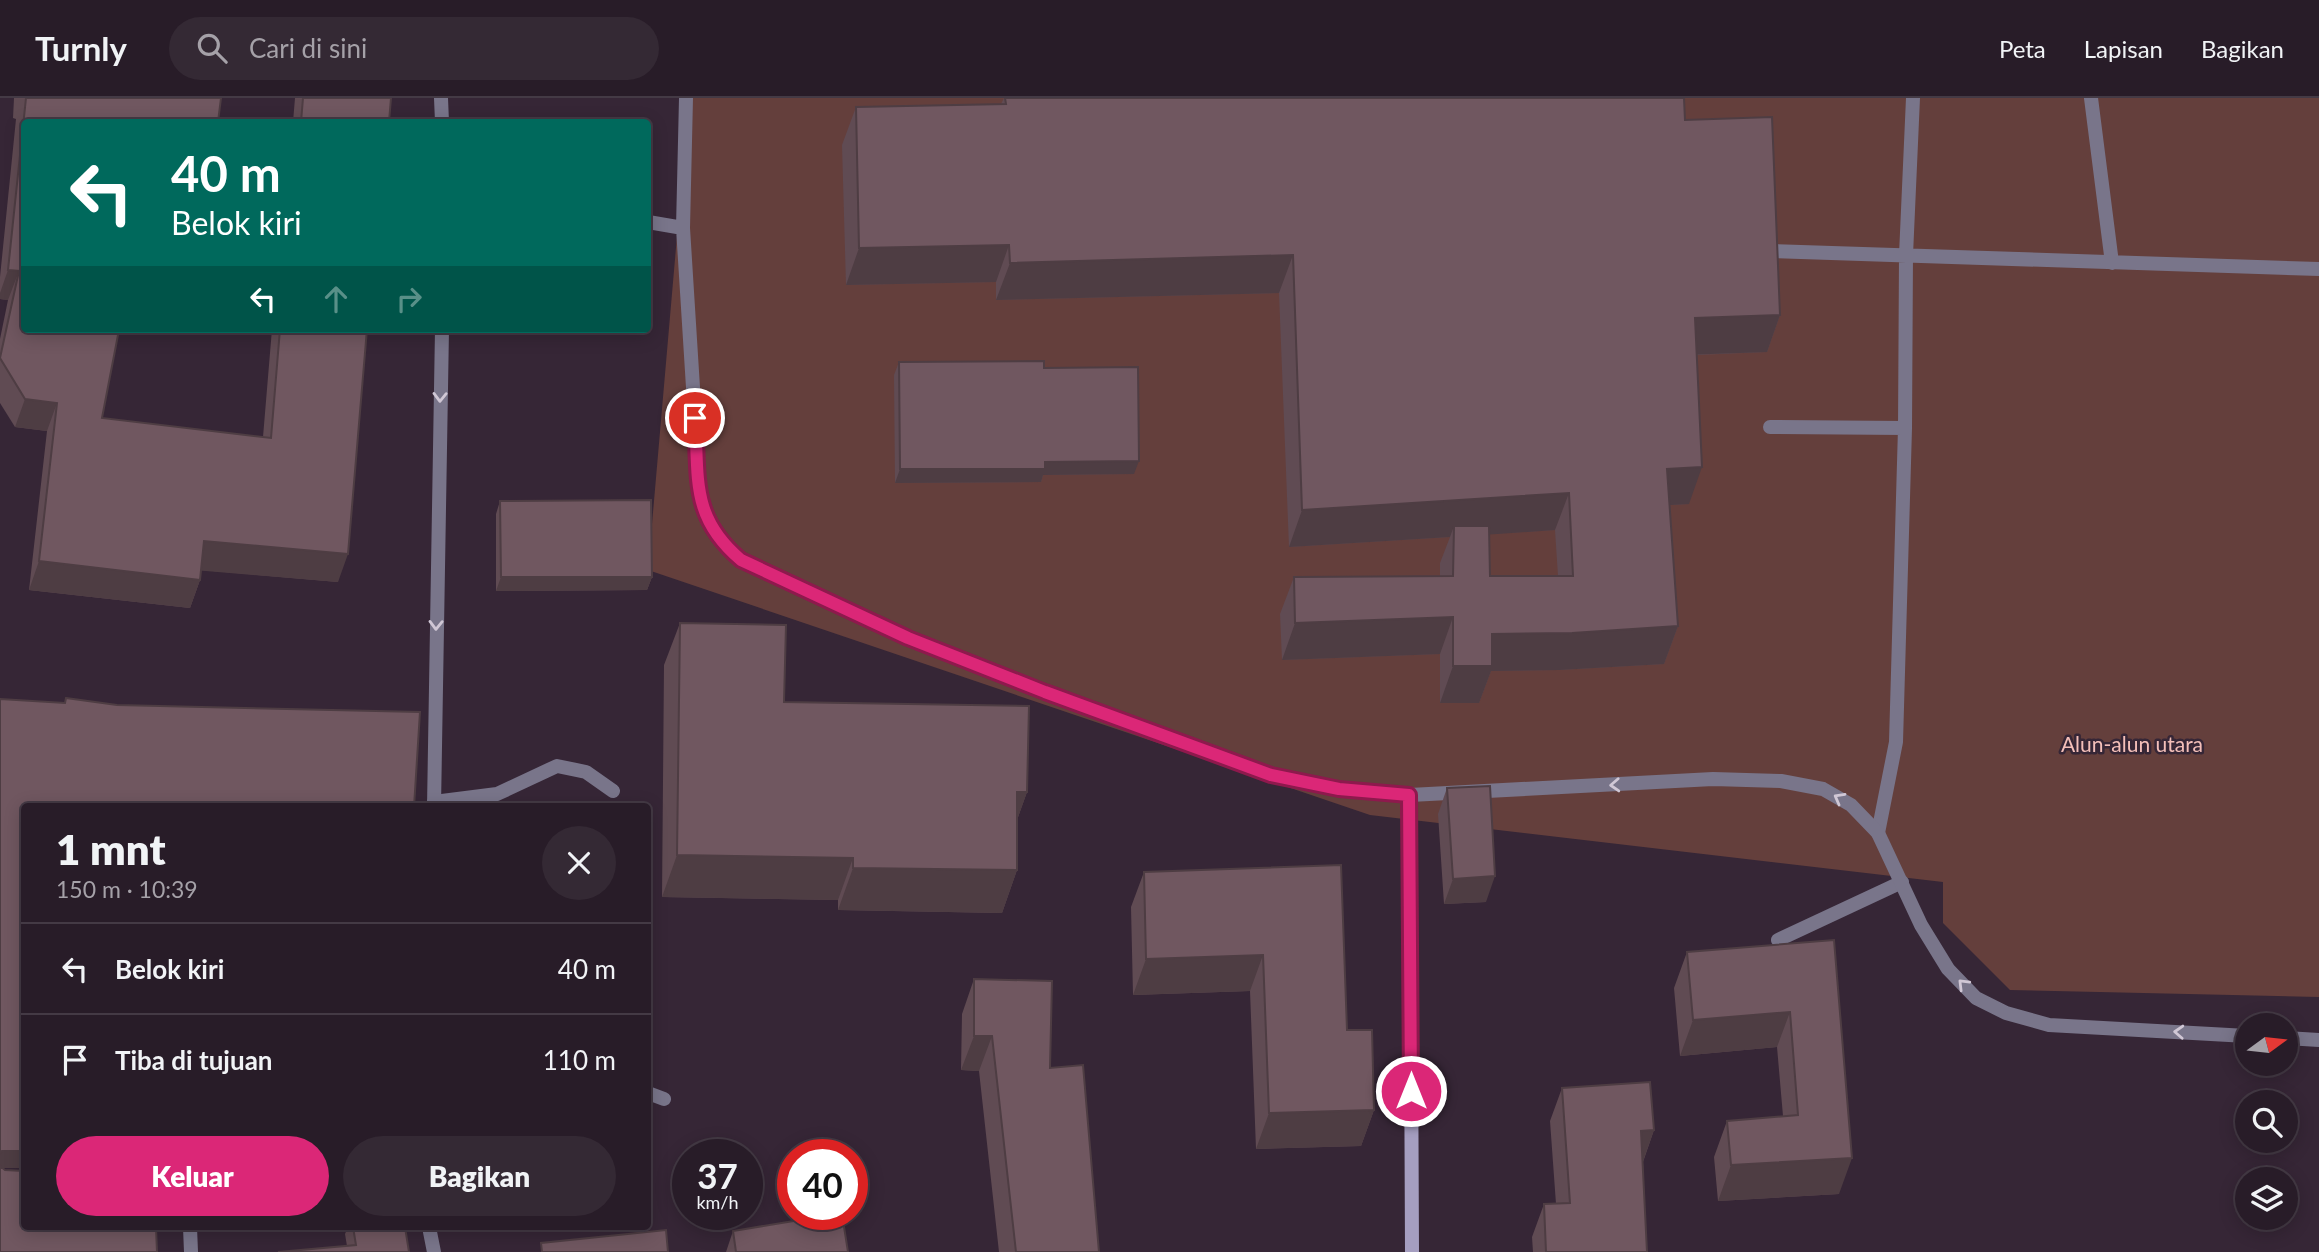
<!DOCTYPE html>
<html lang="id">
<head>
<meta charset="utf-8">
<style>
	:root { --surface:#281c28; --page:#342934; --text:#f1f3f6; --muted:#a5a1a8; --line:#443a45; --accent:#db2777 }
	body { margin:0; font-family:Lato,sans-serif; background:var(--page); color:var(--text); height:100vh; display:flex; flex-direction:column; font-size:26px; white-space:nowrap }
	* { box-sizing:border-box; margin:0 }
	p { font-size:23px; color:var(--muted) }
	.icon { flex:none; width:38px; height:38px; fill:none; stroke:currentColor; stroke-width:2; stroke-linecap:round; stroke-linejoin:round }
	.map { position:relative; flex:1; overflow:hidden }
	.details { position:absolute; left:21px; top:705px; width:630px; height:427px; display:flex; flex-direction:column; background:var(--surface); border-radius:7px; box-shadow:0 4px 18px #0003,0 0 0 2px var(--line) }
	.details>* { flex:none }
	.guide { position:absolute; left:21px; top:21px; width:630px; height:214px; border-radius:7px; box-shadow:0 4px 18px #0003,0 0 0 2px var(--line); background:#00695c; color:#fff; overflow:hidden }
	.needle { width:46px; rotate:75deg }
	.controls { position:absolute; left:2235px; top:915px; display:grid; gap:14px }
	.controls a { display:grid; place-items:center; width:63px; height:63px; border-radius:50%; background:var(--surface); box-shadow:0 4px 18px #0003,0 0 0 2px var(--line); font-size:35px }
	.speed { position:absolute; left:672px; top:1041px; display:flex; gap:14px; font-size:35px; font-weight:700; text-align:center }
	.speed>* { display:grid; place-content:center; width:91px; height:91px; border-radius:50%; background:var(--surface); box-shadow:0 4px 18px #0003,0 0 0 2px var(--line); line-height:1 }
	.speed small { font-size:18px; font-weight:400 }
	.speed .limit { border:10px solid #d22; background:#fff; color:#111 }
	.pin { position:absolute; display:grid; place-items:center; width:60px; height:60px; color:#fff; margin:-30px; border:4px solid #fff; border-radius:50%; box-shadow:0 2px 7px #0007 }
	.me { position:absolute; width:77px; margin:-38px; rotate:0deg; stroke-linejoin:round; filter:drop-shadow(0 0 5px #0008) }
	.turn { display:flex; align-items:center; gap:24px; height:147px; padding:0 35px; font-size:32px }
	.turn .icon { width:91px; height:91px; stroke-width:2.5 }
	.turn b { display:block; font-size:49px; line-height:60px }
	.lanes { display:flex; align-items:center; height:66px; padding:0 35px; background:#0003; justify-content:center; gap:35px; direction:ltr }
	.lanes .off { opacity:.35 }
	.round { display:grid; place-items:center; flex:none; width:74px; height:74px; border-radius:37px; background:var(--page) }
	.overview { display:flex; align-items:center; justify-content:space-between; height:119px; padding:0 35px }
	h1 { font-size:42px; font-weight:800; line-height:52px }
	.button { display:flex; gap:14px; margin-top:auto; padding:14px 35px }
	.button a { flex:1; height:80px; border-radius:42px; background:var(--accent); color:#fff; font-size:28px; font-weight:800; line-height:80px; text-align:center }
	.button a+a { background:var(--page); color:var(--text) }
	ul { padding:0; list-style:none }
	li { display:flex; align-items:center; gap:21px; height:91px; padding:0 35px; border-top:2px solid var(--line) }
	li div { flex:1 }
	li b { display:block; font-size:26px }
	li em { font-style:normal }
	header { display:flex; align-items:center; gap:42px; box-sizing:border-box; height:98px; padding:0 35px; background:var(--surface); border-bottom:2px solid var(--line) }
	header strong { font-size:33px }
	nav { display:flex; gap:38px; margin-inline-start:auto; font-size:24px }
	.search { width:490px; height:63px; background:var(--page); display:flex; align-items:center; gap:18px; box-sizing:border-box; padding:0 24px; border-radius:38px; color:var(--muted); font-size:26px }
	.map>svg:first-child { display:block }
	.green { fill:#643f3c }
	.lines { fill:none; stroke-linecap:round; stroke-linejoin:round }
	.lane { stroke:#79758a; stroke-width:14 }
	.street { stroke:#79758a; stroke-width:14 }
	.secondary { stroke:#a59ec0; stroke-width:14 }
	.wall { fill:#604b53; fill-rule:evenodd }
	.shaded-wall { fill:#4e3d43 }
	.building { fill:#705760; stroke:#4e3d43; stroke-width:2 }
	.oneway { stroke:#d0c7d5 }
	.route-casing { stroke:#8e194d; stroke-width:18 }
	.route { stroke:#db2777; stroke-width:12 }
	.labels { text-anchor:middle; stroke-width:5; stroke-linejoin:round; paint-order:stroke }
	.park-label { font-size:21px; fill:#f4bfb9; stroke:#362636 }
</style>
</head>
<body>
<header>
<strong>Turnly</strong>
<div class="search"><svg class="icon" aria-label="search" viewBox="0 0 24 24"><circle cx="10" cy="10" r="6"/><path d="M15 15l6 6"/></svg>Cari di sini</div>
<nav><a>Peta</a><a>Lapisan</a><a>Bagikan</a></nav>
</header>
<div class="map">
<svg width="2319" height="1154" viewBox="0 0 2319 1154">
	<rect width="100%" height="100%" fill="#362636"/>
	<path class="green" d="M 689,0 L 2319,0 L 2319,899 L 2010,892 L 1943,825 L 1943,784 L 1370,717 L 648,472 Z"/>
	<g class="lines">
		<path class="lane" d="M 2091,0 L 2112,165
			M 1772,153 L 2319,171
			M 1770,329 L 1905,330
			M 434,704 L 497,696 L 557,668 L 586,674 L 613,693
			M 1878,735 L 1896,644 L 1905,330 L 1906,157 L 1913,0
			M 1778,842 L 1902,784
			M 648,995 L 664,1001
			M 429,1129 L 434,1154"/>
		<path class="street" d="M 441,0 L 442,24
			M 686,0 L 683,130 L 700,401 C 709,427 720,444 741,462 L 908,540 L 1045,594 L 1271,677 L 1339,691 L 1410,697 L 1713,681 L 1781,683 L 1823,691 L 1851,707 L 1878,735 L 1921,827 L 1948,871 L 1976,900 L 2006,915 L 2049,927 L 2247,938
			M 648,124 L 683,130
			M 434,709 L 442,231
			M 2286,940 L 2319,942
			M 190,1129 L 191,1154"/>
		<path class="secondary" d="M 1410,697 L 1412,1154"/>
	</g>
	<path class="wall" d="M 14,0 L 221,0 L 24,24 L 102,320 L 263,339 L 272,231 L 367,231 L 338,484 L 201,472 L 200,482 L 190,510 L 29,492 L 47,333 L 15,329 L 0,305 L 0,241 L 8,202 L 0,201 L 0,179 L 16,21 L 13,20 Z
		M 295,0 L 391,0 L 389,24 L 245,24 L 246,21 L 293,24 Z
		M 1004,0 L 1684,0 L 1685,22 L 1780,217 L 1767,254 L 1697,257 L 1689,406 L 1670,407 L 1678,528 L 1664,566 L 1559,572 L 1491,573 L 1479,605 L 1440,605 L 1440,556 L 1282,562 L 1280,516 L 1294,479 L 1440,478 L 1440,465 L 1450,439 L 1289,449 L 1279,195 L 996,202 L 996,184 L 846,187 L 842,47 L 856,9 L 1001,6 ZM 1555,432 L 1558,478 L 1490,478 L 1489,436 Z
		M 899,264 L 1044,270 L 1134,376 L 1043,377 L 1041,384 L 895,385 L 894,277 Z
		M 500,403 L 652,479 L 647,492 L 496,493 L 496,416 Z
		M 680,525 L 784,604 L 1027,694 L 1017,722 L 1017,772 L 1002,815 L 838,812 L 838,802 L 662,799 L 664,567 Z
		M 1447,690 L 1486,804 L 1444,806 L 1438,716 Z
		M 1341,767 L 1347,932 L 1374,1012 L 1361,1048 L 1256,1051 L 1250,893 L 1133,897 L 1131,809 L 1144,774 Z
		M 1834,842 L 1839,1096 L 1718,1103 L 1714,1059 L 1727,1023 L 1783,1018 L 1777,949 L 1680,958 L 1674,890 L 1687,854 Z
		M 974,881 L 1050,970 L 1099,1154 L 999,1154 L 979,973 L 961,972 L 962,916 Z
		M 1562,990 L 1654,1032 L 1643,1064 L 1647,1154 L 1533,1154 L 1532,1139 L 1544,1106 L 1556,1106 L 1550,1023 Z
		M 348,1129 L 405,1129 L 409,1154 L 347,1148 L 345,1136 Z
		M 733,1133 L 848,1154 L 726,1154 Z"/>
	<path class="shaded-wall" d="M 1009,147 L 996,184 L 846,187 L 859,150 Z
		M 1293,157 L 1279,195 L 996,202 L 1010,165 Z
		M 8,172 L 19,173 L 8,202 L 0,201 L 0,195 Z
		M 1780,217 L 1767,254 L 1682,257 L 1695,220 Z
		M 25,301 L 57,305 L 47,333 L 15,329 Z
		M 1139,363 L 1134,376 L 1043,377 L 1041,384 L 895,385 L 900,371 L 1045,364 Z
		M 1702,369 L 1689,406 L 1653,408 L 1667,371 Z
		M 1569,395 L 1555,432 L 1454,439 L 1454,428 L 1450,439 L 1289,449 L 1302,412 Z
		M 204,443 L 348,456 L 338,484 L 194,472 Z
		M 39,463 L 200,482 L 190,510 L 29,492 Z
		M 501,479 L 652,479 L 647,492 L 496,493 Z
		M 1453,519 L 1440,556 L 1282,562 L 1295,525 Z
		M 1678,528 L 1664,566 L 1559,572 L 1491,573 L 1479,605 L 1440,605 L 1453,568 L 1492,536 Z
		M 1017,694 L 1027,694 L 1012,736 Z
		M 677,757 L 853,760 L 838,802 L 662,799 Z
		M 853,770 L 1017,772 L 1002,815 L 838,812 Z
		M 1495,778 L 1486,804 L 1444,806 L 1453,781 Z
		M 1263,857 L 1250,893 L 1133,897 L 1146,861 Z
		M 1790,914 L 1777,949 L 1680,958 L 1693,922 Z
		M 974,938 L 992,938 L 979,973 L 961,972 Z
		M 1374,1012 L 1361,1048 L 1256,1051 L 1269,1015 Z
		M 1654,1032 L 1642,1066 L 1641,1033 Z
		M 2,1053 L 24,1053 L 24,1064 L 22,1070 L 0,1070 L 0,1055 Z
		M 1852,1060 L 1839,1096 L 1718,1103 L 1731,1067 Z"/>
	<path class="building" d="M 26,0 L 221,0 L 218,24 L 24,24 L 24,231 L 114,231 L 118,237 L 102,320 L 271,340 L 280,231 L 367,231 L 348,456 L 204,443 L 200,482 L 39,463 L 57,305 L 25,301 L 0,260 L 19,173 L 8,172 Z
		M 303,0 L 391,0 L 389,24 L 301,24 Z
		M 1005,0 L 1684,0 L 1685,22 L 1772,19 L 1780,217 L 1695,220 L 1702,369 L 1667,371 L 1678,528 L 1572,535 L 1492,536 L 1492,568 L 1453,568 L 1453,519 L 1295,525 L 1294,479 L 1453,478 L 1454,428 L 1489,428 L 1490,478 L 1573,478 L 1569,395 L 1302,412 L 1293,157 L 1010,165 L 1009,147 L 859,150 L 856,9 L 1006,6 Z
		M 246,21 L 293,24 L 246,24 Z
		M 1044,263 L 1044,270 L 1138,269 L 1139,363 L 1045,364 L 1045,371 L 900,371 L 899,264 Z
		M 651,402 L 652,479 L 501,479 L 500,403 Z
		M 680,525 L 786,527 L 784,604 L 1029,608 L 1027,694 L 1017,694 L 1017,772 L 853,770 L 853,760 L 677,757 Z
		M 66,600 L 117,607 L 420,614 L 414,709 L 61,709 L 47,708 L 46,709 L 24,709 L 24,1053 L 2,1053 L 0,1055 L 0,601 L 65,605 Z
		M 1490,688 L 1495,778 L 1453,781 L 1447,690 Z
		M 1341,767 L 1347,932 L 1372,932 L 1374,1012 L 1269,1015 L 1263,857 L 1146,861 L 1144,774 Z
		M 1834,842 L 1852,1060 L 1731,1067 L 1727,1023 L 1798,1017 L 1790,914 L 1693,922 L 1687,854 Z
		M 974,881 L 1052,883 L 1050,970 L 1083,967 L 1099,1154 L 1016,1154 L 992,938 L 974,938 Z
		M 1650,984 L 1654,1032 L 1641,1033 L 1647,1154 L 1546,1154 L 1544,1106 L 1570,1105 L 1562,990 Z
		M 0,1068 L 5,1072 L 24,1073 L 24,1129 L 156,1129 L 157,1154 L 0,1154 Z
		M 836,1116 L 842,1116 L 848,1154 L 736,1154 L 733,1133 Z
		M 353,1129 L 405,1129 L 409,1154 L 278,1154 L 356,1147 Z
		M 666,1132 L 668,1154 L 542,1154 L 541,1145 Z"/>
	<defs><path id="oneway-chevron" d="M-2-3.5L2.5 0L-2 3.5" fill="none" stroke-width="1.6" stroke-linecap="round" stroke-linejoin="round" transform="scale(1.75)"/></defs>
	<g class="oneway">
		<use href="#oneway-chevron" transform="translate(440 299) rotate(91)"/>
		<use href="#oneway-chevron" transform="translate(436 527) rotate(91)"/>
		<use href="#oneway-chevron" transform="translate(1615 687) rotate(177)"/>
		<use href="#oneway-chevron" transform="translate(1839 700) rotate(-151)"/>
		<use href="#oneway-chevron" transform="translate(1963 886) rotate(-135)"/>
		<use href="#oneway-chevron" transform="translate(2179 934) rotate(-177)"/>
	</g>
	<g class="lines">
		<defs>
			<path id="route" d="M 695,320 C 699,380 690,419 741,462 L 908,540 L 1045,594 L 1271,677 L 1339,691 L 1409,697 L 1411,993"/>
		</defs>
		<use href="#route" class="route-casing"/>
		<use href="#route" class="route"/>
	</g>
	<g class="labels">
		<g class="park-label">
			<text x="2132" y="654">Alun-alun utara</text>
		</g>
	</g>
</svg>
<div class="controls">
<a><svg class="needle" viewBox="-14 -14 28 28"><path d="M0-13l5 13h-10z" fill="#e53935"/><path d="M0 13l5-13h-10z" fill="#a5a1a8"/></svg></a>
<a><svg class="icon" aria-label="search" viewBox="0 0 24 24"><circle cx="10" cy="10" r="6"/><path d="M15 15l6 6"/></svg></a>
<a><svg class="icon" aria-label="layers" viewBox="0 0 24 24"><path d="M12 4l9 5-9 5-9-5zM3 14l9 5 9-5"/></svg></a>
</div>
<div class="speed"><div>37<small>km/h</small></div><div class="limit">40</div></div>
<div class="pin" style="left:695px;top:320px;background:#d93025"><svg class="icon" aria-label="arrive" viewBox="0 0 24 24"><path d="M6 21V4h12l-3 4 3 4H6"/></svg></div>
<svg class="me" style="left:1411px;top:993px" viewBox="-20 -20 40 40"><circle r="17" fill="#db2777" stroke="#fff" stroke-width="3"/><path d="M0-11L8 9 0 5-8 9z" fill="#fff"/></svg>
<div class="guide">
<div class="turn"><svg class="icon" aria-label="left" viewBox="0 0 24 24"><path d="M17 20v-9H6M10 6l-5 5 5 5"/></svg><div><b>40 m</b>Belok kiri</div></div>
<div class="lanes"><svg class="icon" aria-label="left" viewBox="0 0 24 24"><path d="M17 20v-9H6M10 6l-5 5 5 5"/></svg><svg class="icon off" aria-label="ahead" viewBox="0 0 24 24"><path d="M12 20V5M6 11l6-6 6 6"/></svg><svg class="icon off" aria-label="right" viewBox="0 0 24 24"><path d="M7 20v-9h11M14 6l5 5-5 5"/></svg></div>
</div>
<section class="details">
<div class="overview"><div><h1>1 mnt</h1><p>150 m · 10:39</p></div><a class="round"><svg class="icon" aria-label="close" viewBox="0 0 24 24"><path d="M6 6l12 12M18 6L6 18"/></svg></a></div>
<ul>
<li><svg class="icon" aria-label="left" viewBox="0 0 24 24"><path d="M17 20v-9H6M10 6l-5 5 5 5"/></svg><div><b>Belok kiri</b></div><em>40 m</em></li>
<li><svg class="icon" aria-label="arrive" viewBox="0 0 24 24"><path d="M6 21V4h12l-3 4 3 4H6"/></svg><div><b>Tiba di tujuan</b></div><em>110 m</em></li>
</ul>
<div class="button"><a>Keluar</a><a>Bagikan</a></div>
</section>
</div>
</body>
</html>
